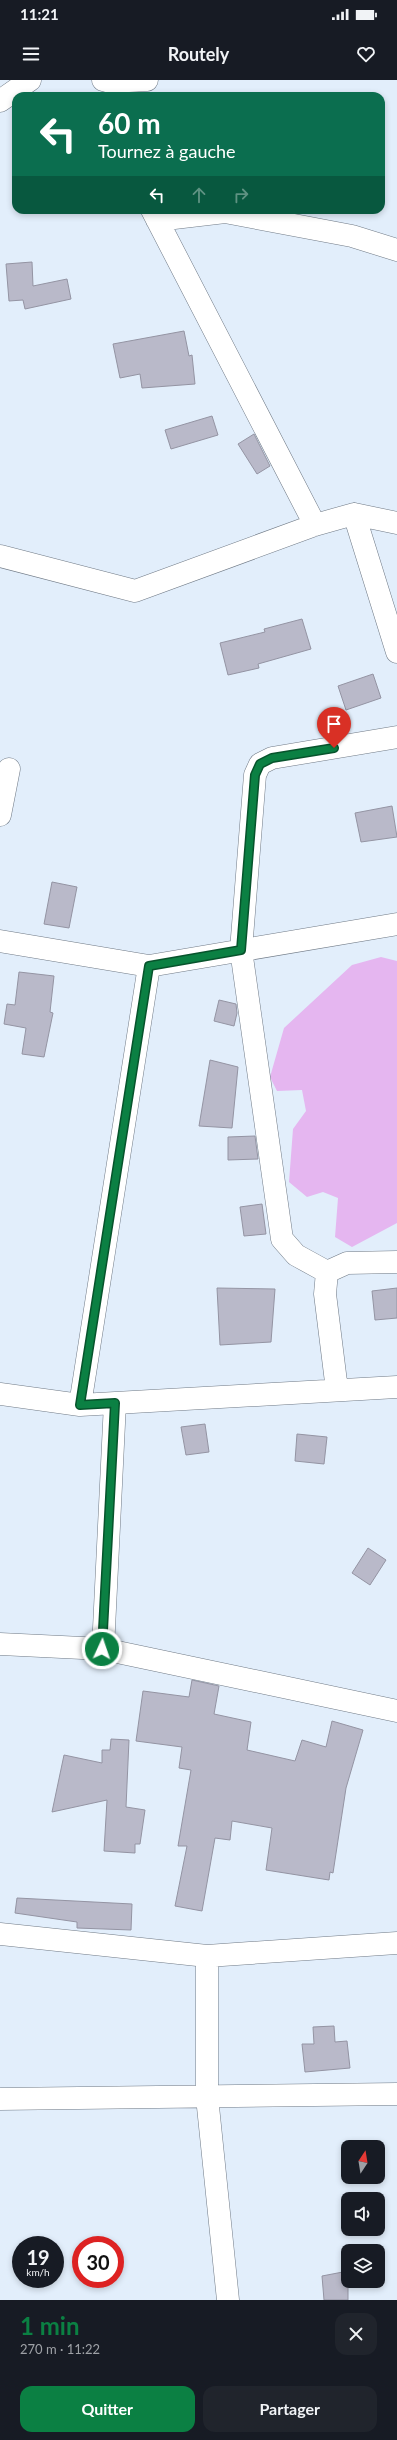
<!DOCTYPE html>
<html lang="fr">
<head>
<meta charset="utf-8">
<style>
	:root { --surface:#171b24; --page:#20242c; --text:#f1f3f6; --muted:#9ea1a6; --accent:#0b8043 }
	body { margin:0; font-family:Lato,sans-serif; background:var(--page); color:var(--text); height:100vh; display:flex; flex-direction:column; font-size:15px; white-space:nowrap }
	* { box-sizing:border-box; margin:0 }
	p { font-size:13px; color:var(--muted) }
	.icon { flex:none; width:22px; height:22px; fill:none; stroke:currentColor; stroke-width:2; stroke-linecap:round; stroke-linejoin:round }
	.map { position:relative; height:2220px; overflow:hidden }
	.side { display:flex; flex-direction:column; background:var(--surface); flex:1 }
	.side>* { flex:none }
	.hud { position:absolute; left:12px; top:12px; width:373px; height:122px; border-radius:12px; box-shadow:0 2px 6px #0003; background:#0b6e4f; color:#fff; overflow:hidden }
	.needle { width:26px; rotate:12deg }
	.tools { position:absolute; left:341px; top:2060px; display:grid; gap:8px }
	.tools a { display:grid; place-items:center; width:44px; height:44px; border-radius:8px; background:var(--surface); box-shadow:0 2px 6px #0003; font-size:20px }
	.speed { position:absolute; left:12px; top:2156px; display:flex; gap:8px; font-size:20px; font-weight:700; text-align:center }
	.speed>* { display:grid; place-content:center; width:52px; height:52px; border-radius:50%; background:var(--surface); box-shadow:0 2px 6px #0003; line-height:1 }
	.speed small { font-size:10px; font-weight:400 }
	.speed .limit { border:6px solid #d22; background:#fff; color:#111 }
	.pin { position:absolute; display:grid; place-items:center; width:34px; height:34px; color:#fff; margin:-41px -17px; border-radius:50% 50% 50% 0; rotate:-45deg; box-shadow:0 0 4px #0007 }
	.pin .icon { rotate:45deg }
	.me { position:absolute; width:44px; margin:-22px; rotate:3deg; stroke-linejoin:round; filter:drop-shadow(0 0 3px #0008) }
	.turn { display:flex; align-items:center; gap:14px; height:84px; padding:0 20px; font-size:18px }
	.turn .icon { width:52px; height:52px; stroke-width:2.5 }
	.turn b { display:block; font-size:28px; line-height:34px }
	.lanes { display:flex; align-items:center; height:38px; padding:0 20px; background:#0003; justify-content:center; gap:20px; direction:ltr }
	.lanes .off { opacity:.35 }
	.round { display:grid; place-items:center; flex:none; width:42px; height:42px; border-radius:12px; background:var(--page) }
	.headline { display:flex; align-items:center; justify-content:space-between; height:68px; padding:0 20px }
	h1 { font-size:24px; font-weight:700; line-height:30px; color:var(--accent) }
	.action { display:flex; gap:8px; margin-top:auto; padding:8px 20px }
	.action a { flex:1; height:46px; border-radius:12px; background:var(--accent); color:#fff; font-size:16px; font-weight:700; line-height:46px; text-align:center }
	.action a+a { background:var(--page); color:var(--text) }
	.status { display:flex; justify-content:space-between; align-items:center; height:28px; padding:0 20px; background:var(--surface); direction:ltr }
	.status svg { height:11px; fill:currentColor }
	header { display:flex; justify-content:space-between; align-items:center; height:52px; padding:0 20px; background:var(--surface); font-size:18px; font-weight:700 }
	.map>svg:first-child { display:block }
	.green { fill:#e5b6f0 }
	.building { fill:#b9b9c9; stroke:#9494a3 }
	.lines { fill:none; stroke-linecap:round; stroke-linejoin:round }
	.minor-casing { stroke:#707a86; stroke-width:23 }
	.minor { stroke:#fff; stroke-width:22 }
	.route-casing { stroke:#07532c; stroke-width:10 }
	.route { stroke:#0b8043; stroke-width:7 }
</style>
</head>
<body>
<div class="status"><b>11:21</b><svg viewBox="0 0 49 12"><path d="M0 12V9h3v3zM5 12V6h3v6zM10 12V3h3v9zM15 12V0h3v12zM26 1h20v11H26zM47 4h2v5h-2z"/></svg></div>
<header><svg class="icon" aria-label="menu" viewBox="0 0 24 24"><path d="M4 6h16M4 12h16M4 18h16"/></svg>Routely<svg class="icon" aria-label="heart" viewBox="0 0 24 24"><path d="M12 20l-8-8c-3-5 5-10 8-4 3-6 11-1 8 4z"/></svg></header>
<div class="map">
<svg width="397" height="2220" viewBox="0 0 397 2220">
	<rect width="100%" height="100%" fill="#e2eefb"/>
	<path class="green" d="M 381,877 L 397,881 L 397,1143 L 352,1167 L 335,1157 L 338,1118 L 323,1112 L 307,1117 L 289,1102 L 293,1049 L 306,1031 L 302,1010 L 277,1011 L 270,997 L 284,948 L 352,885 Z"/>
	<path class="building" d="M 32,182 L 33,206 L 67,199 L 71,219 L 25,229 L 23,220 L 9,221 L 6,184 Z
		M 184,251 L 189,276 L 192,275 L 195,304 L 142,308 L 140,294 L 120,298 L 113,264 Z
		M 212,336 L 218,355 L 171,369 L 165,350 Z
		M 254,354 L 270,386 L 257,394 L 238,364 Z
		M 302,539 L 311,569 L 258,584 L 259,588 L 228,595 L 220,563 L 265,552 L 264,549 Z
		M 373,594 L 381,618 L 346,630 L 338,606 Z
		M 392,726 L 397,757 L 361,762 L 355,733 Z
		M 52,802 L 77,807 L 69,848 L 44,844 Z
		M 19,892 L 54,896 L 50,932 L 53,933 L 44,977 L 22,974 L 26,948 L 4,944 L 7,924 L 15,925 Z
		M 219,920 L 236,924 L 237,933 L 234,946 L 214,941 Z
		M 210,980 L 238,987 L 232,1048 L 199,1046 Z
		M 255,1056 L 258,1079 L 228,1080 L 228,1057 Z
		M 262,1124 L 266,1154 L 244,1156 L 240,1127 Z
		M 217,1208 L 275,1209 L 271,1262 L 220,1265 Z
		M 397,1208 L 397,1238 L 375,1240 L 372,1211 Z
		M 205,1344 L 209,1372 L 186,1375 L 181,1347 Z
		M 297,1354 L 327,1357 L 324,1384 L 295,1381 Z
		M 368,1468 L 386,1480 L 370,1505 L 352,1493 Z
		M 192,1600 L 219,1606 L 214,1634 L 251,1642 L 247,1670 L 295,1681 L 302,1660 L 326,1667 L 332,1641 L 363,1650 L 346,1708 L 333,1793 L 330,1792 L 329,1800 L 266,1790 L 272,1748 L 232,1741 L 230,1760 L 215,1758 L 202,1831 L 175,1826 L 187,1766 L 178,1766 L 191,1690 L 179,1688 L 182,1667 L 136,1661 L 143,1611 L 189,1617 Z
		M 111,1659 L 129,1660 L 126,1727 L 145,1730 L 140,1764 L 135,1764 L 135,1773 L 104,1771 L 107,1720 L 52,1732 L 64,1675 L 102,1683 L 102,1670 L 110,1670 Z
		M 17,1818 L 132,1824 L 131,1850 L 77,1848 L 77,1842 L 15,1833 Z
		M 334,1946 L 335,1962 L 347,1961 L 350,1988 L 305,1992 L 302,1964 L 314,1964 L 313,1947 Z
		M 348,2191 L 348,2220 L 324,2220 L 322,2196 Z"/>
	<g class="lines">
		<defs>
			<path id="minor" d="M 103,0 L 110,2 L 147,0
				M 0,21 L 30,0
				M 152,130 L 315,445
				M 157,140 L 225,132 L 352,156 L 397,170
				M 354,434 L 397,572
				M 0,476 L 135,511 L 315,445 L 354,434 L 397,443
				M 0,735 L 9,689
				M 0,861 L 149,886 L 397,844
				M 327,1192 L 296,1175 L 282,1159 L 241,870 L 255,695 L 260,684 L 272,678 L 397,657
				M 337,1310 L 325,1214 L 327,1192 L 347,1183 L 397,1182
				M 0,1314 L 80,1325 L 397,1307
				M 80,1325 L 149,886
				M 0,1564 L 103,1569 L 397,1631
				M 103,1569 L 115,1323
				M 0,1854 L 207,1876 L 397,1863
				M 207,1876 L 207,2017 L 228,2220
				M 0,2019 L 397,2014"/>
		</defs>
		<use href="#minor" class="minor-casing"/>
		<use href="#minor" class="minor"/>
	</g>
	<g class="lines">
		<defs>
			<path id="route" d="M 102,1569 L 115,1323 L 80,1325 L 149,886 L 241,870 L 255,695 L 260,684 L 272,678 L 334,668"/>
		</defs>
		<use href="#route" class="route-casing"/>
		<use href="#route" class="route"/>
	</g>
</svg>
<div class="tools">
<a><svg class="needle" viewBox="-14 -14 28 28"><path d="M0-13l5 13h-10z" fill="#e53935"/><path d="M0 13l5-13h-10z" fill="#9ea1a6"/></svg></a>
<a><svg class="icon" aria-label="sound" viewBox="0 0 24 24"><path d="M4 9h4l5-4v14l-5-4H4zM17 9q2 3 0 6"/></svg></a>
<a><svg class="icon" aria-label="layers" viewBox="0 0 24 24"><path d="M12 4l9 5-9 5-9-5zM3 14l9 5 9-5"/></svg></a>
</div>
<div class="speed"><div>19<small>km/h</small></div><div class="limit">30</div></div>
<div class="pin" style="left:334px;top:668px;background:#d93025"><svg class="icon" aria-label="arrive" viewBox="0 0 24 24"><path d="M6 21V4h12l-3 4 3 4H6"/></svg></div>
<svg class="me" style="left:102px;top:1569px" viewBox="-20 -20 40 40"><circle r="17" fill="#0b8043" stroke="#fff" stroke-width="3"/><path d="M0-11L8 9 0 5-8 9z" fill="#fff"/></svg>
<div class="hud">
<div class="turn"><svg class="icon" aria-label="left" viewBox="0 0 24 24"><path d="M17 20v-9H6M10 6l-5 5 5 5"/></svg><div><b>60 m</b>Tournez à gauche</div></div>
<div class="lanes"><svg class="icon" aria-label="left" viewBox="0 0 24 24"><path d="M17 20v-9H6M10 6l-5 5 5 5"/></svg><svg class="icon off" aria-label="ahead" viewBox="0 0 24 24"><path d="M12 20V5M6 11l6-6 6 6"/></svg><svg class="icon off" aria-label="right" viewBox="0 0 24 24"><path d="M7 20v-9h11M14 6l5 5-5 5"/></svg></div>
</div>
</div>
<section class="side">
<div class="headline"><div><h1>1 min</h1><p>270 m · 11:22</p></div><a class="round"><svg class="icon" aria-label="close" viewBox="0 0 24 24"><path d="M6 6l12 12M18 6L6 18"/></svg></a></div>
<div class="action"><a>Quitter</a><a>Partager</a></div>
</section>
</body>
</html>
